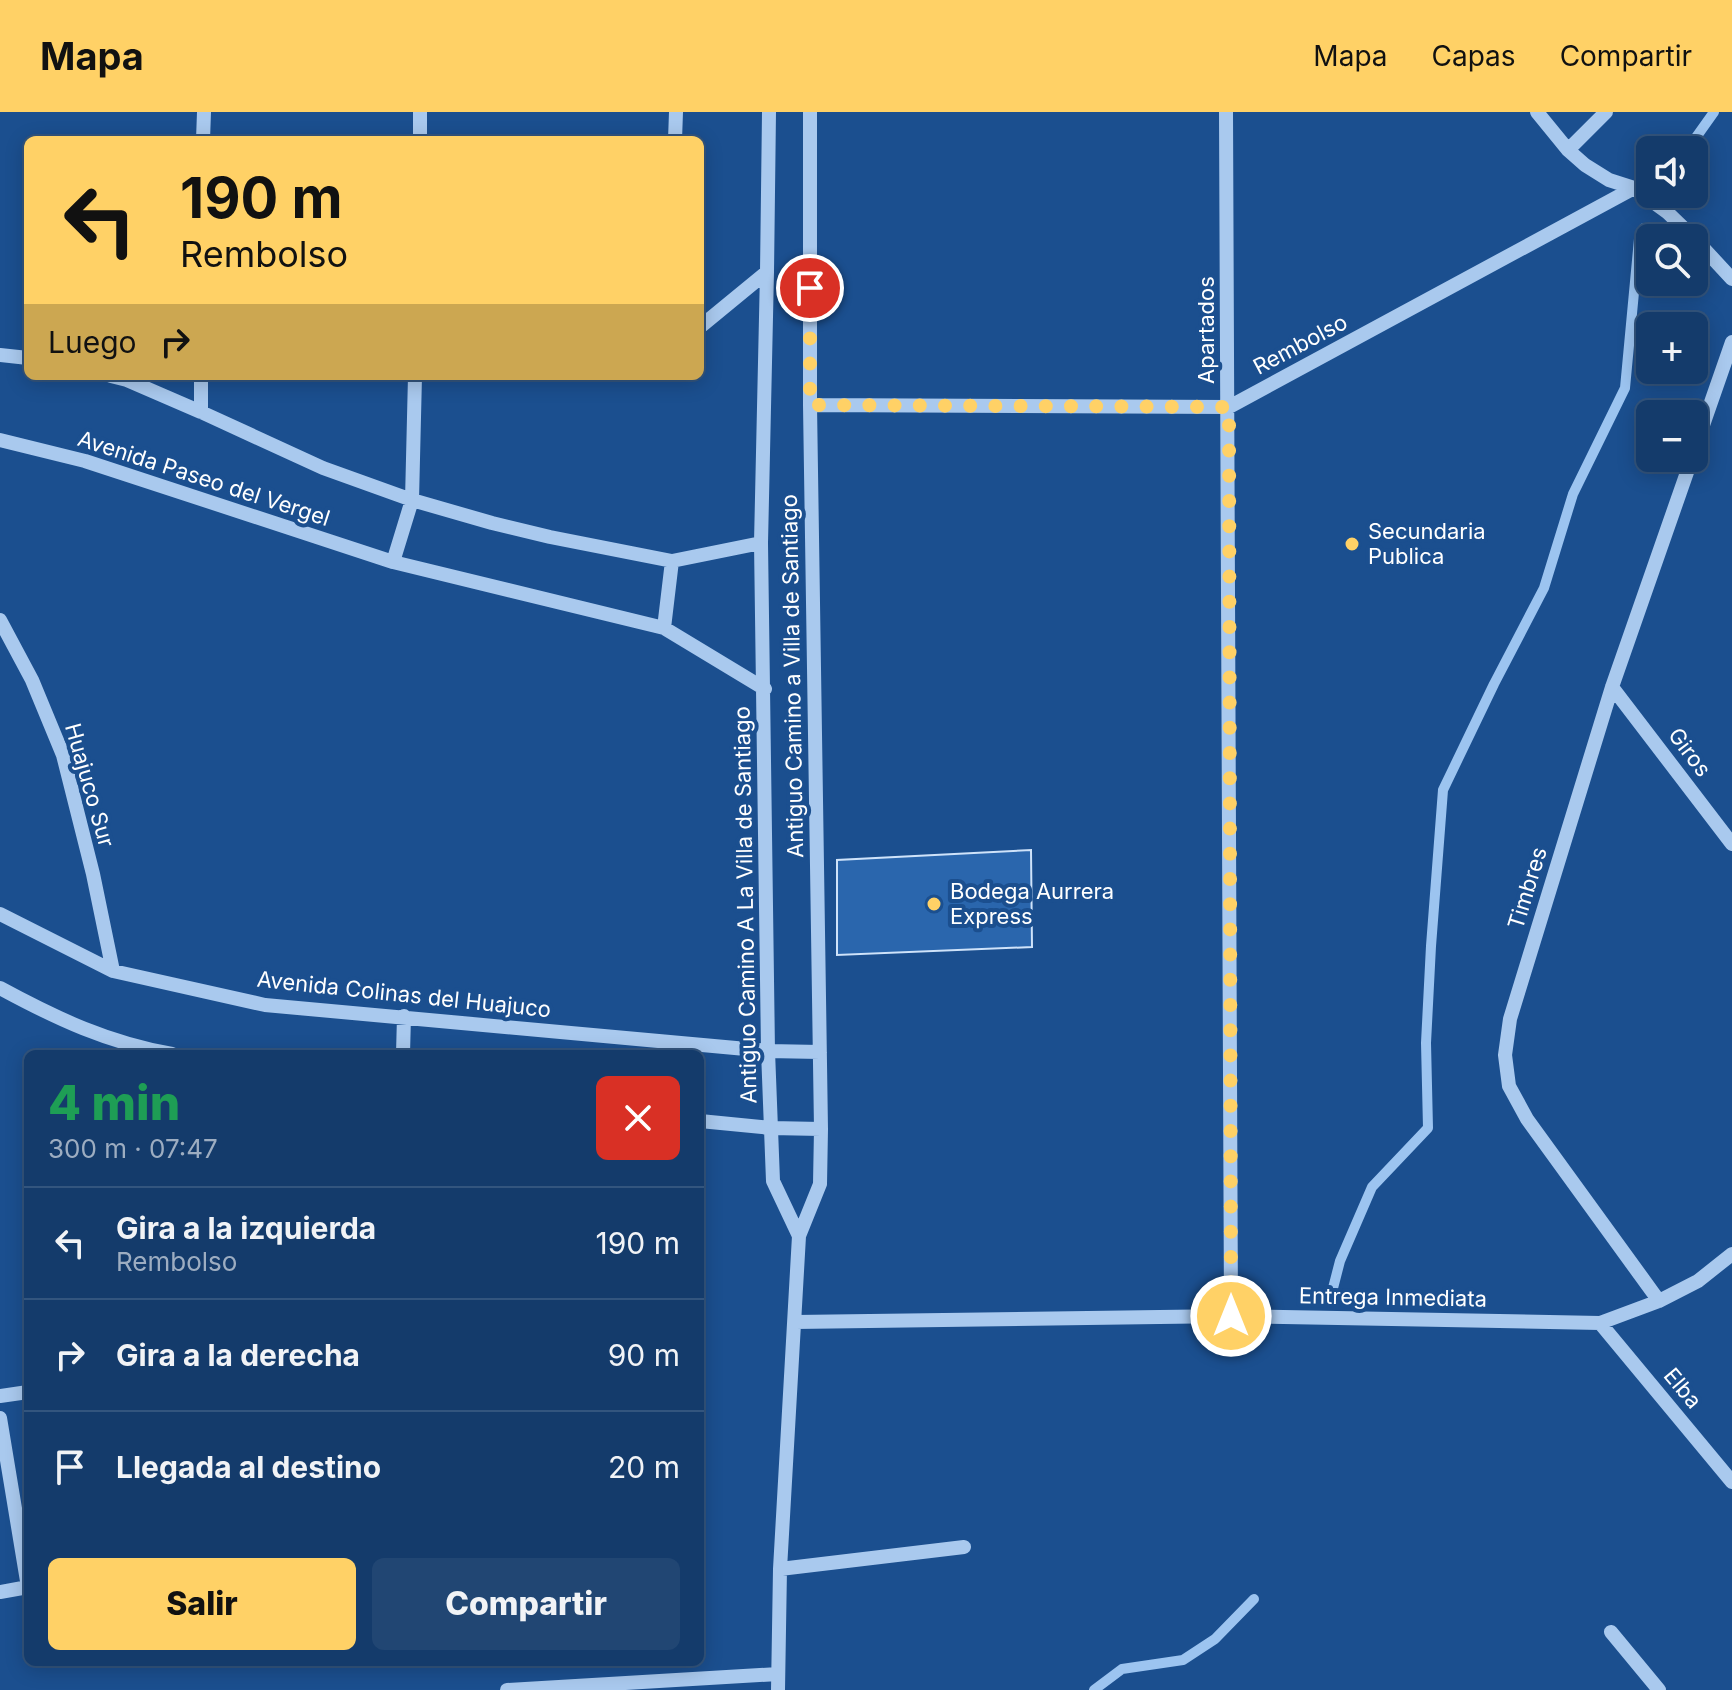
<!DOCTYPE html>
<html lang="es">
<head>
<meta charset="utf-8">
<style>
	:root { --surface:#143b6b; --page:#214673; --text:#f1f3f6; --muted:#9dadc1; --line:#33557e; --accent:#ffd166 }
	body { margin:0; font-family:Inter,sans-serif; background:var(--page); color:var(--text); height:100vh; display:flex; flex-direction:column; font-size:30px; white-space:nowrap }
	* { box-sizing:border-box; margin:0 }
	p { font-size:26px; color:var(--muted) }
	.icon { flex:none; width:44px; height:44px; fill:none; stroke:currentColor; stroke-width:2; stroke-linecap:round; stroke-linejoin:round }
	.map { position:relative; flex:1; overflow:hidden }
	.drawer { position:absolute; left:24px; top:938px; width:680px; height:616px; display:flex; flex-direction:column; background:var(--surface); border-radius:12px; box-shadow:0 4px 20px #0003,0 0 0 2px var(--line) }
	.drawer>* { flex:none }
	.banner { position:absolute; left:24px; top:24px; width:680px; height:244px; border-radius:12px; box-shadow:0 4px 20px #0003,0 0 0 2px var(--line); background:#ffd166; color:#111; overflow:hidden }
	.tools { position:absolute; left:1636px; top:24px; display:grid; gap:16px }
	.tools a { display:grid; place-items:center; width:72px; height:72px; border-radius:12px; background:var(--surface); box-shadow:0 4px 20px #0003,0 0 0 2px var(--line); font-size:40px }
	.pin { position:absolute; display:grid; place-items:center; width:68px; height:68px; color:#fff; margin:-34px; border:4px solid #fff; border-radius:50%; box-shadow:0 2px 8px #0007 }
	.me { position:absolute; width:88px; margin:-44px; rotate:0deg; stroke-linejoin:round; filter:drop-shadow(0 0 6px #0008) }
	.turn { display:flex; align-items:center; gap:28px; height:168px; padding:0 24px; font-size:36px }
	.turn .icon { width:104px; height:104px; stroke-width:2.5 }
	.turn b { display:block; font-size:56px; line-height:68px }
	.then { display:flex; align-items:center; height:76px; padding:0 24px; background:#0003; gap:16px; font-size:30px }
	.round { display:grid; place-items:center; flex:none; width:84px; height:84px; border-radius:12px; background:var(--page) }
	.summary { display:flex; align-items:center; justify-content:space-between; height:136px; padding:0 24px }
	h1 { font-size:48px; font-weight:800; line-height:60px; color:#1e9e55 }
	.action { display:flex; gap:16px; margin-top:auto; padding:16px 24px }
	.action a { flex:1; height:92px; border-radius:12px; background:var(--accent); color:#111; font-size:32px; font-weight:800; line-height:92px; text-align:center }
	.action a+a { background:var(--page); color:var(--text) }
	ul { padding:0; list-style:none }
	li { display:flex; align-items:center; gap:24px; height:112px; padding:0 24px; border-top:2px solid var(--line) }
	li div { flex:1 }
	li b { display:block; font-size:30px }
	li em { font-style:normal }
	header { display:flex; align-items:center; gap:48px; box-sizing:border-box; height:112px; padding:0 40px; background:var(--accent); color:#111 }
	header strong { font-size:38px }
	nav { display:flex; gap:44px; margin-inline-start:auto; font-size:28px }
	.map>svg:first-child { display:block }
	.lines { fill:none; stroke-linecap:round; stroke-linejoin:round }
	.stream { stroke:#9cc4f0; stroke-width:10 }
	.building { fill:#2a66ad; stroke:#cfe3fa; stroke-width:2 }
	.minor { stroke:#a9c9ee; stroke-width:14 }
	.route { stroke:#ffd166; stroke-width:14; stroke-dasharray:0 25.2 }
	.poi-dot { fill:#ffd166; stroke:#1b4f8f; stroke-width:3 }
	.labels { text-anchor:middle; stroke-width:8; stroke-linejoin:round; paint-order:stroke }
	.street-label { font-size:22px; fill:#fff; stroke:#1b4f8f }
	.poi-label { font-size:22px; fill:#fff; stroke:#1b4f8f; text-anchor:start }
</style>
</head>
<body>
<header>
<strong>Mapa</strong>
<nav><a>Mapa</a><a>Capas</a><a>Compartir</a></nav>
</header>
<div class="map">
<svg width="1732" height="1578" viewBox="0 0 1732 1578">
	<rect width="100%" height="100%" fill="#1b4f8f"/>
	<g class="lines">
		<path class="stream" d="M 1687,38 L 1714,0
			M 1332,1180 L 1340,1149 L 1372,1075 L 1428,1016 L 1426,931 L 1431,834 L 1443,678 L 1494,572 L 1544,476 L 1573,382 L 1625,276 L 1639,127 L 1644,116
			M 1094,1578 L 1122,1557 L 1183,1548 L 1215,1527 L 1254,1487"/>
	</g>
	<path class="building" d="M 1031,738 L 1032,835 L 837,843 L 837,748 Z"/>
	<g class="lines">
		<path class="minor" d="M 769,0 L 767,160 L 761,431 L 768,939 L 773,1069 L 799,1124 L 780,1457 L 778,1578
			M 1226,0 L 1231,1204
			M 1537,0 L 1568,38 L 1585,53 L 1609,68 L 1634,76 L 1667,100 L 1694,126
			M 203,28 L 204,0
			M 420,28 L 420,0
			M 675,28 L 676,0
			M 1568,38 L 1606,0
			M 1694,126 L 1732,167
			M 700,215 L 767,160
			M 0,243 L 28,246
			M 111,264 L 127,268 L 201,300 L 323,356 L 412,388 L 492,411 L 550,425 L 672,449 L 761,431
			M 810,293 L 1229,295 L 1634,76
			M 201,300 L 201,264
			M 0,328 L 85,349 L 393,450 L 664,516 L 765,577
			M 1694,339 L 1732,230
			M 393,450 L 412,388 L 415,264
			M 0,508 L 32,568 L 63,643 L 93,762 L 113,859
			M 664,516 L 672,449
			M 1612,575 L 1732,732
			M 0,802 L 113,859 L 265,893 L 768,939 L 820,940
			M 0,876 C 57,907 109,931 172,942
			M 403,942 L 404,904
			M 700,1009 L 771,1016 L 821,1017
			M 799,1124 L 820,1072 L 821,1017 L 810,293 L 810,0
			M 1659,1189 L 1527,1007 L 1509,974 L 1505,943 L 1510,907 L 1612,575 L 1692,346
			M 795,1210 L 1231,1204 L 1600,1211 L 1659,1189 L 1698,1169 L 1732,1142
			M 1600,1211 L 1732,1370
			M 0,1284 L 28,1280
			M 0,1306 L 28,1475
			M 780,1457 L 964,1435
			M 0,1480 L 28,1475
			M 1611,1520 L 1659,1578
			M 507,1578 L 778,1562"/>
	</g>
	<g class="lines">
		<path class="route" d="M 810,176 L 810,293 L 1229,295 L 1231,1204"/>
	</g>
	<g class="poi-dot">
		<circle cx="1352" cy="432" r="8"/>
		<circle cx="934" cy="792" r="8"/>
	</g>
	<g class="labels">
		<g class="street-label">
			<text transform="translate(1206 218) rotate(-90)" y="8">Apartados</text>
			<text transform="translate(1300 232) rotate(-28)" y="8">Rembolso</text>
			<text transform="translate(204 366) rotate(18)" y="8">Avenida Paseo del Vergel</text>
			<text transform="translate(792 564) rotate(-91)" y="8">Antiguo Camino a Villa de Santiago</text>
			<text transform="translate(1690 640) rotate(53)" y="8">Giros</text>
			<text transform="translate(90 673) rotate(74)" y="8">Huajuco Sur</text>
			<text transform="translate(1527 776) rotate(-73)" y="8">Timbres</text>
			<text transform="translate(745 793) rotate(-91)" y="8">Antiguo Camino A La Villa de Santiago</text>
			<text transform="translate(404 882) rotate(6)" y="8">Avenida Colinas del Huajuco</text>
			<text transform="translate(1393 1185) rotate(1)" y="8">Entrega Inmediata</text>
			<text transform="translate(1683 1276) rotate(50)" y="8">Elba</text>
		</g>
		<g class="poi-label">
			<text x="1368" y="427">Secundaria<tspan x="1368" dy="25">Publica</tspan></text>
			<text x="950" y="787">Bodega Aurrera<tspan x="950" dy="25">Express</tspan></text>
		</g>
	</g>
</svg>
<div class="tools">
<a><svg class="icon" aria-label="sound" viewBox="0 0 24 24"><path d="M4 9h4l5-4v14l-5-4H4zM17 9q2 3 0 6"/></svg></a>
<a><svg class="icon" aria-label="search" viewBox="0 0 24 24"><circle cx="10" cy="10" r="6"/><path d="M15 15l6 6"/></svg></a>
<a>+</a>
<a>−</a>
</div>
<div class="pin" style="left:810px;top:176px;background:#d93025"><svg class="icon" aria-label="arrive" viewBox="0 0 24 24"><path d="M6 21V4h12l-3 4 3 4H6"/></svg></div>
<svg class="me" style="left:1231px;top:1204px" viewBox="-20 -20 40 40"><circle r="17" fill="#ffd166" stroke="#fff" stroke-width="3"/><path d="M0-11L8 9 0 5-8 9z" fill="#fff"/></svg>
<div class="banner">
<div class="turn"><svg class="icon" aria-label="left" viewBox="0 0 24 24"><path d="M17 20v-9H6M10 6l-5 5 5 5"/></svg><div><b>190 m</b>Rembolso</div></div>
<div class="then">Luego<svg class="icon" aria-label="right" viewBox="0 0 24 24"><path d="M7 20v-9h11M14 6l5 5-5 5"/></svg></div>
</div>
<section class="drawer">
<div class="summary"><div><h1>4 min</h1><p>300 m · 07:47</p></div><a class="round" style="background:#d93025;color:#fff"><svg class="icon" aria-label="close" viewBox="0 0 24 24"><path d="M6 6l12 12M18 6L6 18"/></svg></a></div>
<ul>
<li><svg class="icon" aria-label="left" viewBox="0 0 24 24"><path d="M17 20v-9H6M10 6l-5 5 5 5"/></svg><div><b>Gira a la izquierda</b><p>Rembolso</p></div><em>190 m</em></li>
<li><svg class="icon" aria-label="right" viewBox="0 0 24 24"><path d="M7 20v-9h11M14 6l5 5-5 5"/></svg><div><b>Gira a la derecha</b></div><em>90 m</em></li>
<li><svg class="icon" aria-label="arrive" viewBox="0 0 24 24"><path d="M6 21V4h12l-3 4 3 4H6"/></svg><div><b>Llegada al destino</b></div><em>20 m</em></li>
</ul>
<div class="action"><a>Salir</a><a>Compartir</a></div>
</section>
</div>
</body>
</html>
